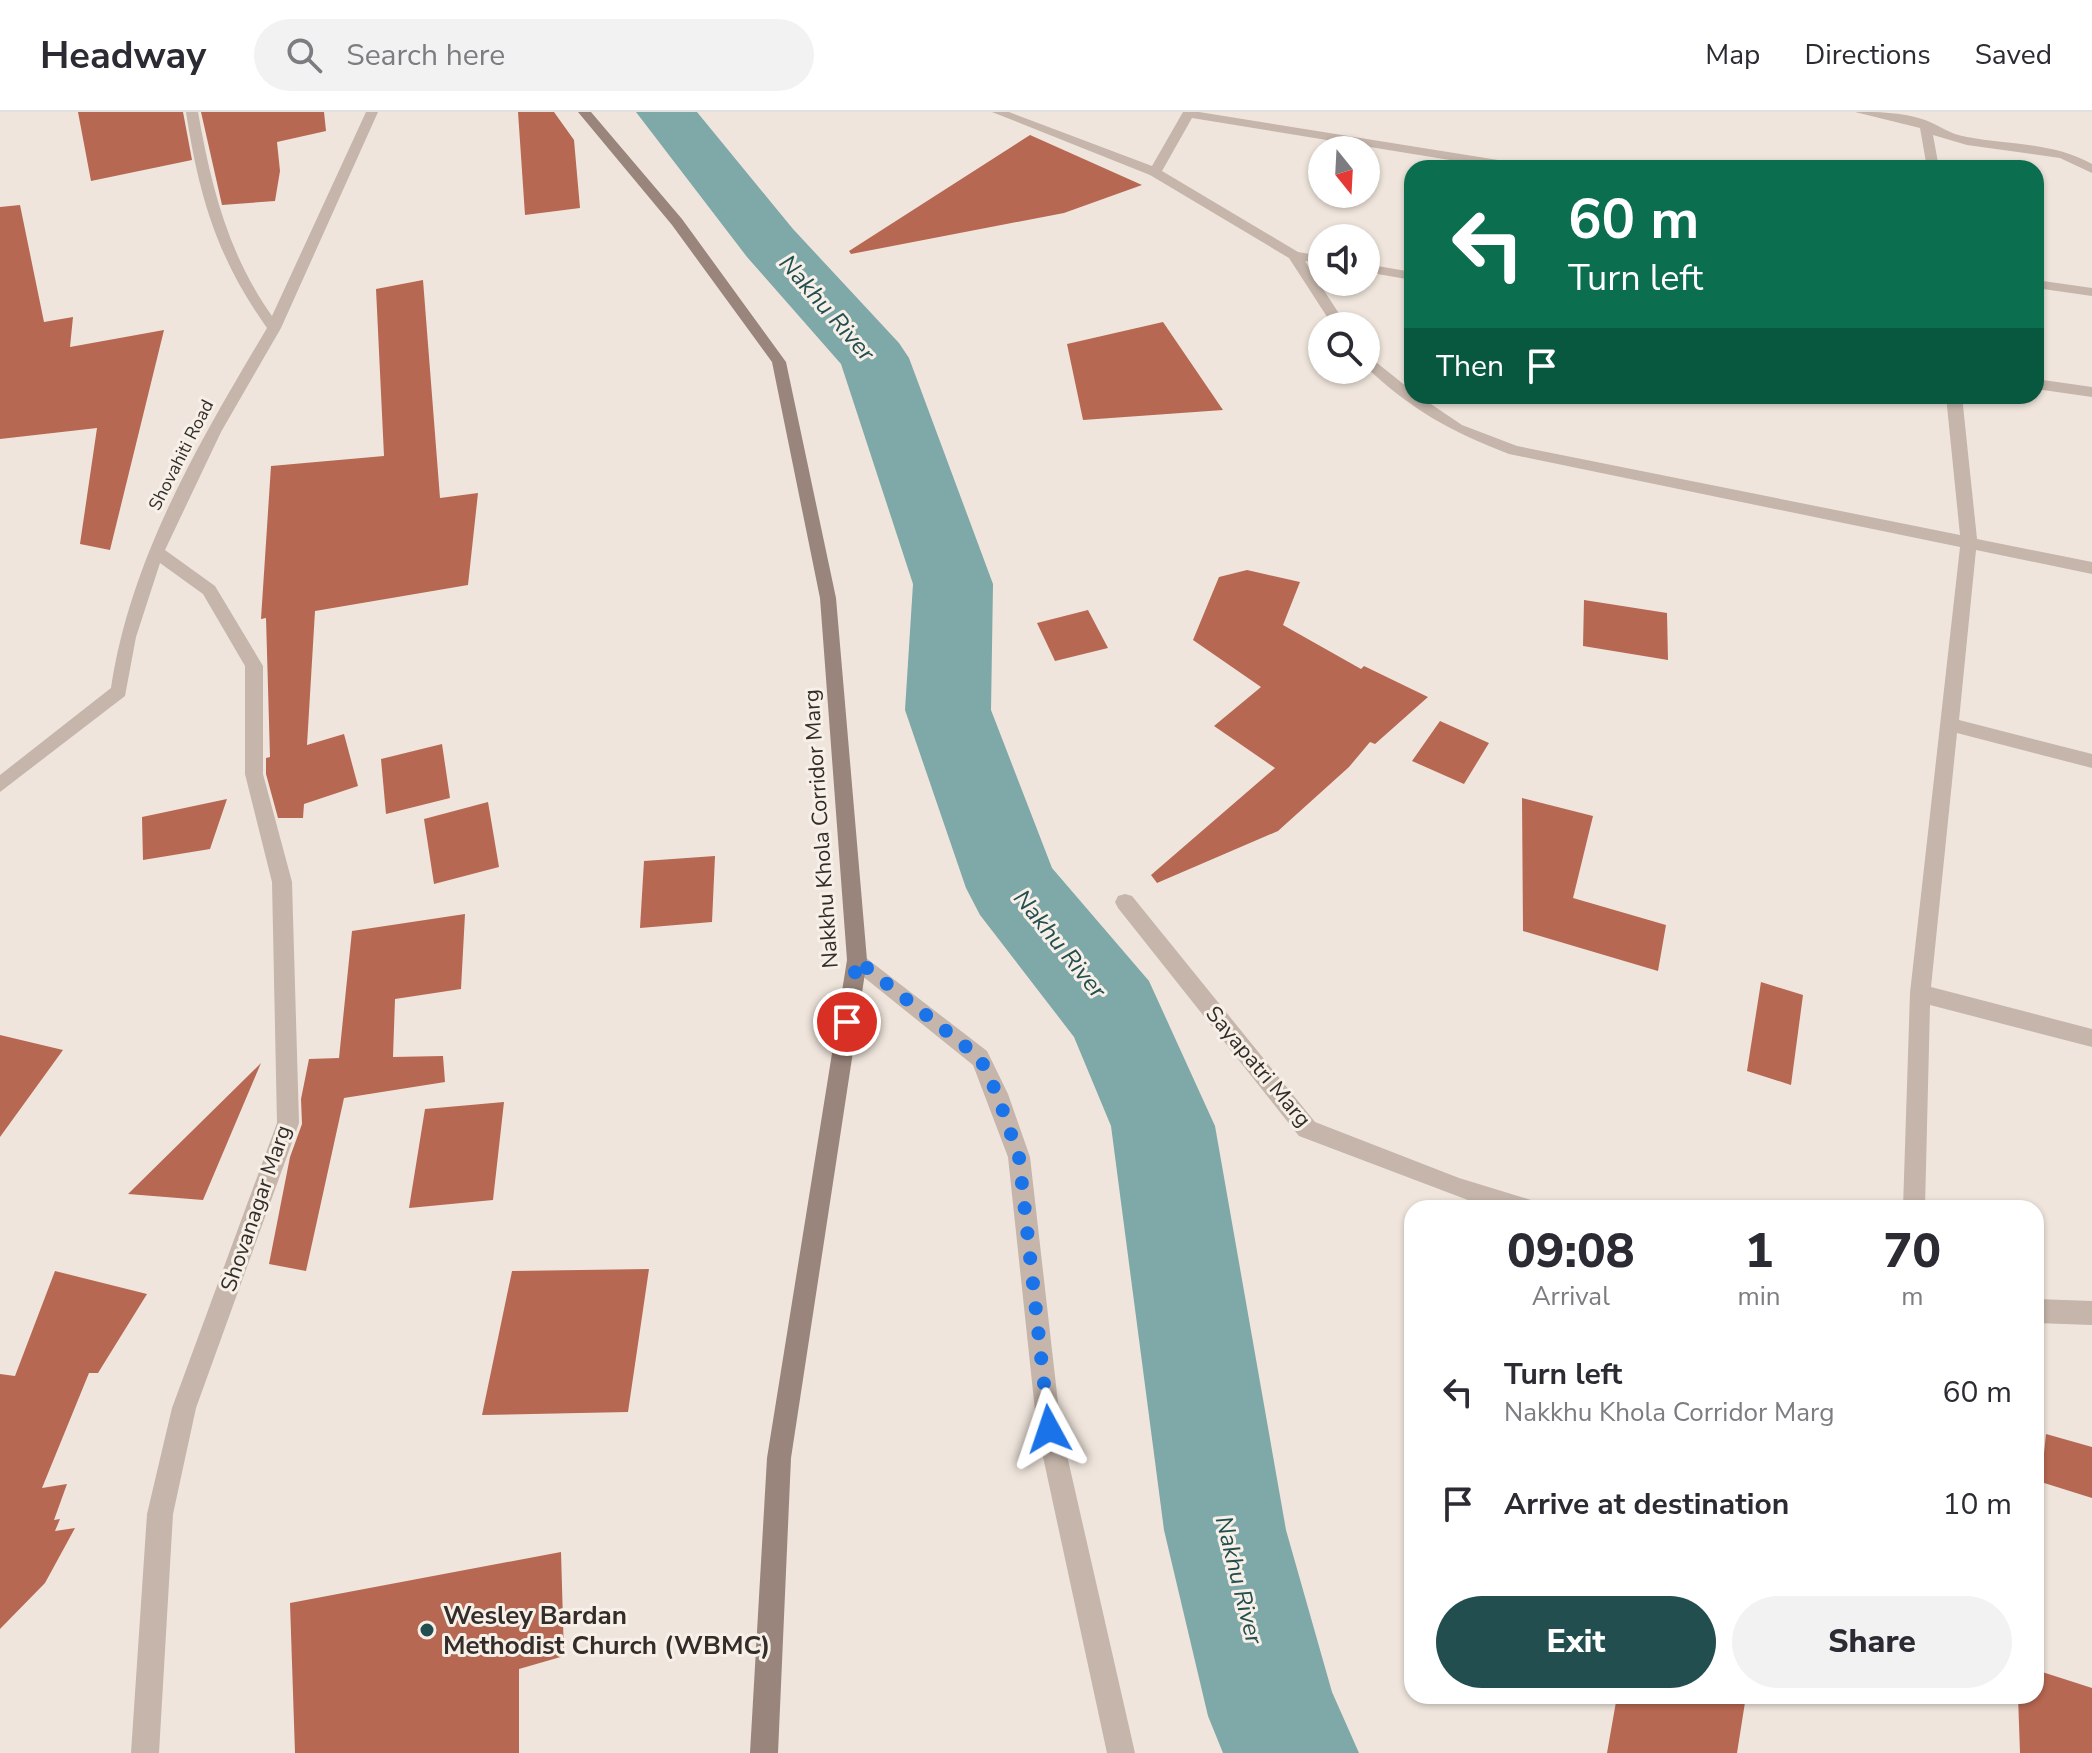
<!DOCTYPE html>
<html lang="en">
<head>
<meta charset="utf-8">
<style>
	:root { --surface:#fff; --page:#f2f2f3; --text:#2b2b33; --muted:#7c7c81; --line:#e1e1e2; --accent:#234e50 }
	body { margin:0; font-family:"Nunito Sans",sans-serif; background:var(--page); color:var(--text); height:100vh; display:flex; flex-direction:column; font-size:30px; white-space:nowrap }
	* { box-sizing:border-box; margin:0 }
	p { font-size:26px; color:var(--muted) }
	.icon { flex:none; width:44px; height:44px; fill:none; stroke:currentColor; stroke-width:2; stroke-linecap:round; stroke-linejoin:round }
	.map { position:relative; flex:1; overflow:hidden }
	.drawer { position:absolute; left:1404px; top:1088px; width:640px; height:504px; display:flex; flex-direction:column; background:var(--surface); border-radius:24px; box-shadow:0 2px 6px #0004 }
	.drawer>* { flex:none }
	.guide { position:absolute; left:1404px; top:48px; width:640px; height:244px; border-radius:24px; box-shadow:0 2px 6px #0004; background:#0b6e4f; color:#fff; overflow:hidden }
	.needle { width:52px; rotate:162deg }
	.buttons { position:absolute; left:1308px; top:24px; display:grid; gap:16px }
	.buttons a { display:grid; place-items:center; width:72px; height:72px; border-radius:50%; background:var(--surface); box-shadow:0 2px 6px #0004; font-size:40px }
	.pin { position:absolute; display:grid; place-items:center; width:68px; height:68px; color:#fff; margin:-34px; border:4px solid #fff; border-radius:50%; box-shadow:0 2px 8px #0007 }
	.me { position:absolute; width:88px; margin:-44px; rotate:355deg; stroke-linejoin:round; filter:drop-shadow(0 0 6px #0008) }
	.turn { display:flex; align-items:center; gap:28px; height:168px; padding:0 32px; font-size:36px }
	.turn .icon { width:104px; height:104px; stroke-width:2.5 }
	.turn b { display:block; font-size:56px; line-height:68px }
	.then { display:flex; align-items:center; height:76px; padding:0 32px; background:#0003; gap:16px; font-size:30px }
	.eta { display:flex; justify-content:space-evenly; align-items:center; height:136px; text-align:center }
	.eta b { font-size:48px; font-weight:800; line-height:56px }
	.button { display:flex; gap:16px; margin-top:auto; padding:16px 32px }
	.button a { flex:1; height:92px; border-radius:48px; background:var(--accent); color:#fff; font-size:32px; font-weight:800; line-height:92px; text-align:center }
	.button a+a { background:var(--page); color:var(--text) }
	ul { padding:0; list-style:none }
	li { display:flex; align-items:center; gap:24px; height:112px; padding:0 32px }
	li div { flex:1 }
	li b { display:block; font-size:30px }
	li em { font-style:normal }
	header { display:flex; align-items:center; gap:48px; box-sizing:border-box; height:112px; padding:0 40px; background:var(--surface); border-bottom:2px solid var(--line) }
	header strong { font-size:38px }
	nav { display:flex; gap:44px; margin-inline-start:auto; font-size:28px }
	.search { width:560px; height:72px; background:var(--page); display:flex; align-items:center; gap:20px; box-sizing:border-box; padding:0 28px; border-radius:44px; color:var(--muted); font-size:30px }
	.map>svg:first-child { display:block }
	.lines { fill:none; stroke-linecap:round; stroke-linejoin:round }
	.river { fill:#7fa8a8; fill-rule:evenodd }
	.building { fill:#b76852 }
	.street { fill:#c5b5aa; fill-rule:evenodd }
	.secondary { fill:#99857b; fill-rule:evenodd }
	.route { stroke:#1a73e8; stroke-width:14; stroke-dasharray:0 25.2 }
	.poi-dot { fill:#234e50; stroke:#f7f0e8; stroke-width:3 }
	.labels { text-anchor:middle; stroke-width:6; stroke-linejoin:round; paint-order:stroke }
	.far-street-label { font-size:18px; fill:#332c28; stroke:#f7f0e8 }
	.street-label { font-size:22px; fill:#332c28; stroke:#f7f0e8 }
	.water-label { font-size:24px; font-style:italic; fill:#234e50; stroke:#f7f0e8 }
	.near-poi-label { font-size:26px; font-weight:bold; fill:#332c28; stroke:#f7f0e8; text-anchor:start }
</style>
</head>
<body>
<header>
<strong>Headway</strong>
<div class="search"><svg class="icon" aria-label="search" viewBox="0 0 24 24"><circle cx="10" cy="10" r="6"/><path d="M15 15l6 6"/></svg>Search here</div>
<nav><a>Map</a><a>Directions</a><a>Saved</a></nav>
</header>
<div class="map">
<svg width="2092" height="1641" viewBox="0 0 2092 1641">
	<rect width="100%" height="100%" fill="#efe5dc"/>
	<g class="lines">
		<path class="river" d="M 636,0 L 697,0 L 793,117 L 899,231 L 909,246 L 993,472 L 991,598 L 1052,756 L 1149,869 L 1215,1014 L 1286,1418 L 1332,1580 L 1359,1641 L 1223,1641 L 1208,1604 L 1164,1418 L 1111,1014 L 1074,925 L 980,803 L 966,776 L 905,598 L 913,472 L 841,252 L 747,145 Z"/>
	</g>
	<path class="building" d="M 78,0 L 183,0 L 192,48 L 91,69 Z
		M 201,0 L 324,0 L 326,19 L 277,30 L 280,59 L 275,89 L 222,93 Z
		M 518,0 L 554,0 L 574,28 L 580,96 L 525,103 Z
		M 1030,23 L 1142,73 L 1064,101 L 851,142 L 849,139 Z
		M 20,93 L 44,210 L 73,205 L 70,235 L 164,218 L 110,438 L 80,432 L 97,316 L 0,327 L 0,95 Z
		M 423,168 L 440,386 L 478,381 L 468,473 L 315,499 L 307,633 L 344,622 L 358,674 L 304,692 L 303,706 L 278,706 L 266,662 L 266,646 L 270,645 L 266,506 L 261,507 L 271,354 L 384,344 L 376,177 Z
		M 1163,210 L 1223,298 L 1083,308 L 1067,232 Z
		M 1247,458 L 1300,470 L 1283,513 L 1361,557 L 1364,554 L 1428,585 L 1375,632 L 1370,630 L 1349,655 L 1278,719 L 1157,771 L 1151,763 L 1275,656 L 1214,614 L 1261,575 L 1193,528 L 1219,465 Z
		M 1584,488 L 1667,501 L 1668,548 L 1583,534 Z
		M 1088,498 L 1108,536 L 1055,549 L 1037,511 Z
		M 1440,609 L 1489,631 L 1464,672 L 1412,649 Z
		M 442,632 L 450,686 L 386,702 L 381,647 Z
		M 1522,686 L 1593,704 L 1573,786 L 1666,813 L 1658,859 L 1523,819 Z
		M 227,687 L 210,737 L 143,748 L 142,705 Z
		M 488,690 L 499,755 L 434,772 L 424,707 Z
		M 715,744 L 712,810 L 640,816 L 644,749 Z
		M 465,802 L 461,877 L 395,887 L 393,945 L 443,944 L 445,970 L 344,986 L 306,1159 L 269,1152 L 290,1045 L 302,1012 L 301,987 L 309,947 L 339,946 L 352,819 Z
		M 1761,870 L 1803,883 L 1791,973 L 1747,959 Z
		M 0,923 L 63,938 L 0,1025 Z
		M 261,951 L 203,1088 L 128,1082 Z
		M 504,990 L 493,1088 L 409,1096 L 425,997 Z
		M 649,1157 L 628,1300 L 482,1303 L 512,1159 Z
		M 55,1159 L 147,1182 L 98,1261 L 89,1261 L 42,1376 L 67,1372 L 54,1408 L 60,1407 L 55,1419 L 75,1416 L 45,1471 L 0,1517 L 0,1262 L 15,1264 Z
		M 2046,1322 L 2092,1335 L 2092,1386 L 2041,1370 Z
		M 561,1440 L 564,1544 L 519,1557 L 519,1641 L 295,1641 L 290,1491 Z
		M 2036,1558 L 2092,1576 L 2092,1641 L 2020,1641 L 2018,1584 L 2036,1584 Z
		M 1617,1584 L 1746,1584 L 1737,1641 L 1607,1641 Z"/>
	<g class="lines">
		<path class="street" d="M 186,0 L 198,0 C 211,74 228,142 272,204 L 366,0 L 378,0 L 281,216 L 221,320 L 165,438 L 215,474 L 263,554 L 263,662 L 292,770 L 299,1011 L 196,1296 L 173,1402 L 159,1641 L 131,1641 L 147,1402 L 172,1296 L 277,1011 L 272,770 L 245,662 L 245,554 L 203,482 L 160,451 L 136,525 L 125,584 L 0,680 L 0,663 L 111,576 C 131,444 200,329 267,216 C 217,146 199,84 186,0 Z
			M 992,0 L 1009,0 L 1152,54 L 1183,0 L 1199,0 L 1523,52 L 1529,56 L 1499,56 L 1192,6 L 1162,59 L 1298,140 L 1322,144 L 1322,152 L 1305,149 L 1347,214 L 1333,214 L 1289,146 L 1150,63 Z
			M 1855,0 C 1877,0 1901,0 1922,7 C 1938,12 1948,22 1967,25 C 2009,33 2053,30 2092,52 L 2092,61 L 2060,46 L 1967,33 L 1933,23 L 1939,56 L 1927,56 L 1920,16 Z
			M 1366,152 L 1412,160 L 1412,168 L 1366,160 Z
			M 2036,168 L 2092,176 L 2092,184 L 2036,176 Z
			M 1366,242 L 1412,279 L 1412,284 L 1419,284 L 1462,313 L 1517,334 L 1960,423 L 1946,284 L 1962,284 L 1977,427 L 2092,450 L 2092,462 L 1976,438 L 1959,608 L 2092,642 L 2092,656 L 1957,621 L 1931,875 L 2092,917 L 2092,935 L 1930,893 L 1925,1096 L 1903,1096 L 1910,881 L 1960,435 L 1509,342 C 1450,319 1413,299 1366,255 Z
			M 2036,267 L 2092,275 L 2092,285 L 2036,277 Z
			M 1125,782 L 1132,784 L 1315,1010 L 1459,1066 L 1531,1088 L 1534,1096 L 1489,1096 L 1299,1024 L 1118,796 L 1115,790 L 1118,784 Z
			M 857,839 L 987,939 L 1008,982 L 1030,1045 L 1061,1317 L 1135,1641 L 1107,1641 L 1037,1317 L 1008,1045 L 973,953 L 850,854 L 847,848 L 850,842 Z
			M 2036,1187 L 2092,1189 L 2092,1213 L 2036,1211 Z"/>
		<path class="secondary" d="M 578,0 L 591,0 L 682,107 L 786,250 L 836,486 L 867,848 L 791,1346 L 778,1641 L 750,1641 L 767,1346 L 847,848 L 820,486 L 772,250 L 672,113 Z"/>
	</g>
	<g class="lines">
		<path class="route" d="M 847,910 L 857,848 L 980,946 L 997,982 L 1019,1045 L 1049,1317"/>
	</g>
	<circle class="poi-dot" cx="427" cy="1518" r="8"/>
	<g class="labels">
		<g class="far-street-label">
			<text transform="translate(181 343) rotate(-63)" y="6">Shovahiti Road</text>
		</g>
		<g class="street-label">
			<text transform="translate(820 717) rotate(-94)" y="8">Nakkhu Khola Corridor Marg</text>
			<text transform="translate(1259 954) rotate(50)" y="8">Sayapatri Marg</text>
			<text transform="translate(255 1096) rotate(-71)" y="8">Shovanagar Marg</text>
		</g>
		<g class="water-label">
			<text transform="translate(827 196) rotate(49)" y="8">Nakhu River</text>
			<text transform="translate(1060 832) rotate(51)" y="8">Nakhu River</text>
			<text transform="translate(1239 1468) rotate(76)" y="8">Nakhu River</text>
		</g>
		<g class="near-poi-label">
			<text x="443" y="1512">Wesley Bardan<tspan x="443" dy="30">Methodist Church (WBMC)</tspan></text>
		</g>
	</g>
</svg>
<div class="buttons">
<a><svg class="needle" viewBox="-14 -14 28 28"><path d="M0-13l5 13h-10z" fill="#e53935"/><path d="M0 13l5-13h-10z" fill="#7c7c81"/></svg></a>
<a><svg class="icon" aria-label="sound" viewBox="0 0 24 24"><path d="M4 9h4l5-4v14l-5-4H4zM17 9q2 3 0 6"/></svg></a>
<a><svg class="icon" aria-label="search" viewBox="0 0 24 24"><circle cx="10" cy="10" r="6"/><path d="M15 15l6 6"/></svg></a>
</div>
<div class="pin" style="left:847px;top:910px;background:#d93025"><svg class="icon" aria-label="arrive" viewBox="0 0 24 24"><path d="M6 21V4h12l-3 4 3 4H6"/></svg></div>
<svg class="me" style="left:1049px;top:1317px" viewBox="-20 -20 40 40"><path d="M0-17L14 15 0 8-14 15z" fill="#1a73e8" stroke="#fff" stroke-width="4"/></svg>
<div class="guide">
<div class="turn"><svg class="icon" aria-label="left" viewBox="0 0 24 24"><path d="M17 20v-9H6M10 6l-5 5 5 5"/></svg><div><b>60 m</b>Turn left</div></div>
<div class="then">Then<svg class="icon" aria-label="arrive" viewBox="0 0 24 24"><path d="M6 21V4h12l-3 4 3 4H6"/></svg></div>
</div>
<section class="drawer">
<div class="eta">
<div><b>09:08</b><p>Arrival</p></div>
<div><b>1</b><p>min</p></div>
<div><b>70</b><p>m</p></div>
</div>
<ul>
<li><svg class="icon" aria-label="left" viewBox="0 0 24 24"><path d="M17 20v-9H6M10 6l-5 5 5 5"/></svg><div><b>Turn left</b><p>Nakkhu Khola Corridor Marg</p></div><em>60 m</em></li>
<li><svg class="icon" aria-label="arrive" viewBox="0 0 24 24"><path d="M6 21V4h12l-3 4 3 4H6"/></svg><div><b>Arrive at destination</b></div><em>10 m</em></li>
</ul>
<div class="button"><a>Exit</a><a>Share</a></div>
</section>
</div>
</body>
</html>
